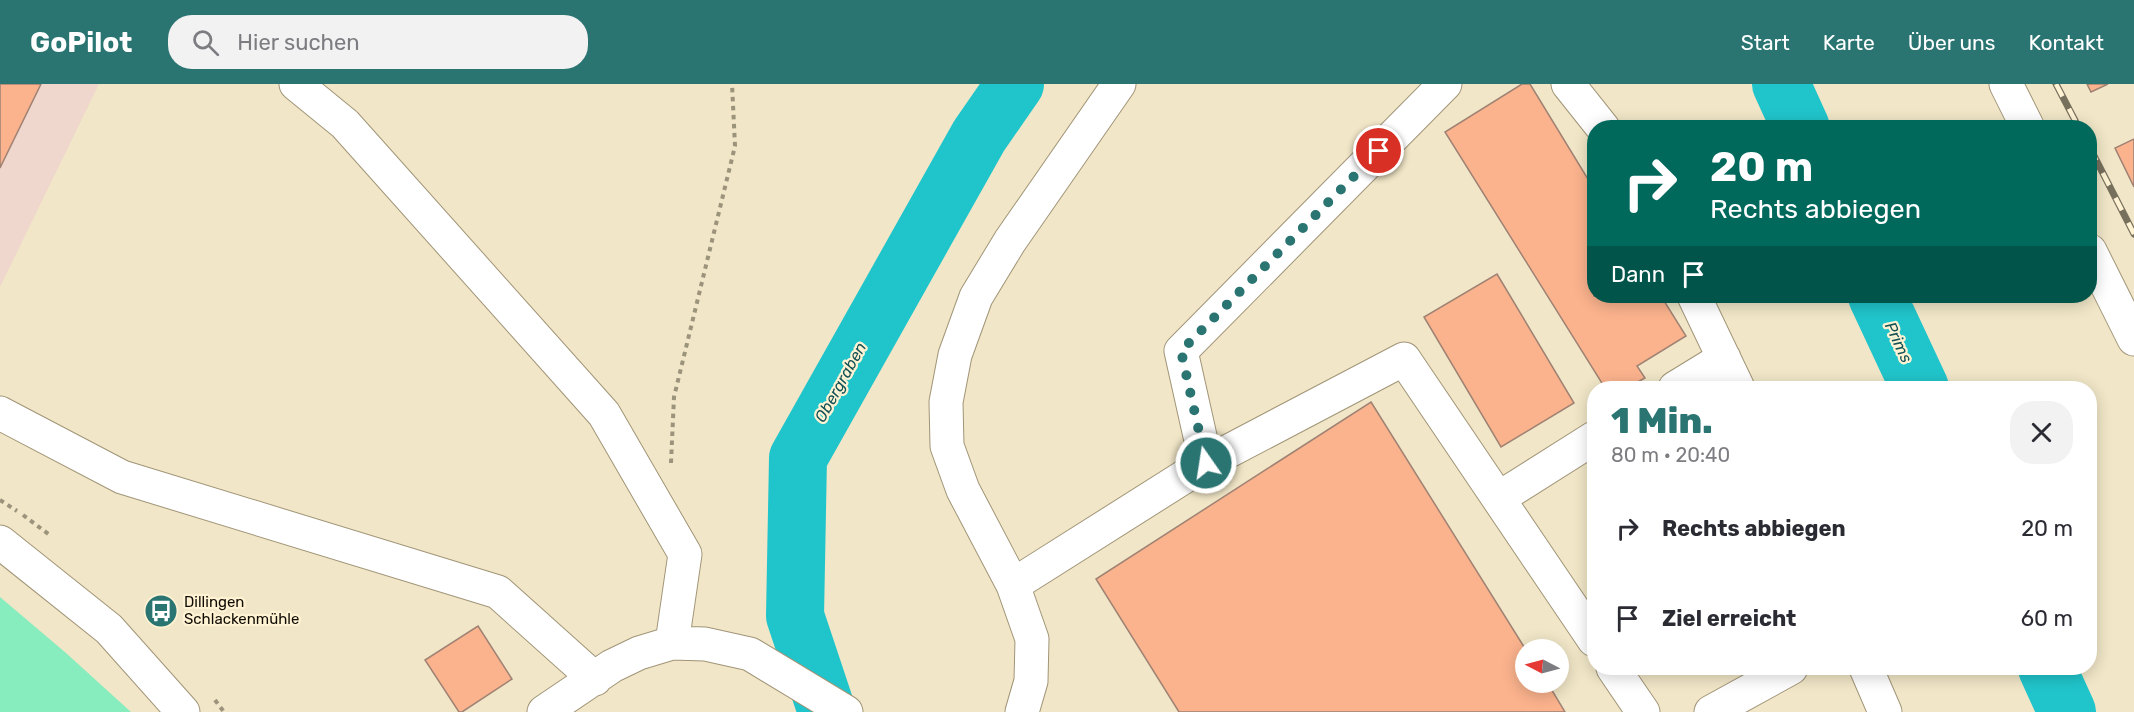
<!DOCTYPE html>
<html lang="de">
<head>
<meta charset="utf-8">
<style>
	:root { --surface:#fff; --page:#f2f2f3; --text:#2b2b33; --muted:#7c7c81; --accent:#2a7472 }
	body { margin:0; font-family:Rubik,sans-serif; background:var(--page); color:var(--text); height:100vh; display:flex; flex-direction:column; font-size:22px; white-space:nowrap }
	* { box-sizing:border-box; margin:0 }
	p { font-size:20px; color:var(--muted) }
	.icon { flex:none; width:33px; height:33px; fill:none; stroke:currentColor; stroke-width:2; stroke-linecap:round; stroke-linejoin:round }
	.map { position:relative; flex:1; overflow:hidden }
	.side { position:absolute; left:1587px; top:297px; width:510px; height:294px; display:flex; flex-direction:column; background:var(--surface); border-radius:24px; box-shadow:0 3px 15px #0003 }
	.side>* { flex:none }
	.top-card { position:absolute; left:1587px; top:36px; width:510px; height:183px; border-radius:24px; box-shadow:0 3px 15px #0003; background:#00695c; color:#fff; overflow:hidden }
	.needle { width:39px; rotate:276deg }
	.fabs { position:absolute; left:1515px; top:555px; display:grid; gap:12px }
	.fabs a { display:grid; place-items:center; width:54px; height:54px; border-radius:50%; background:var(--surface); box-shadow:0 3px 15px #0003; font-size:30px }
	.pin { position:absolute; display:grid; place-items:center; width:51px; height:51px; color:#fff; margin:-26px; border:3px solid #fff; border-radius:50%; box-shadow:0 2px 6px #0007 }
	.me { position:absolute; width:66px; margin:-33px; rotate:347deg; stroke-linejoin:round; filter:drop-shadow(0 0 4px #0008) }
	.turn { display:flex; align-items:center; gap:21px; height:126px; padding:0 24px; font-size:27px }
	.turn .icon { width:78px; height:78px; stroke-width:2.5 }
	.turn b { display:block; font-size:42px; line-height:51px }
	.then { display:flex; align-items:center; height:57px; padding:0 24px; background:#0003; gap:12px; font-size:22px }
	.round { display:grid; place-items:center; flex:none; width:63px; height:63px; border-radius:24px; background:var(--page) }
	.head { display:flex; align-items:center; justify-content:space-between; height:102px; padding:0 24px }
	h1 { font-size:36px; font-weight:800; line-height:45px; color:var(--accent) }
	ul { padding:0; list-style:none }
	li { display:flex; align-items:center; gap:18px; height:90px; padding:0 24px }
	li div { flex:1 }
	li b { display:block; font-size:22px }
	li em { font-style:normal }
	header { display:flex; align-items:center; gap:36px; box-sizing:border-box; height:84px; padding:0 30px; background:var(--accent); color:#fff }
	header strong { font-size:28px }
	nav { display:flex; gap:33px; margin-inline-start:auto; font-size:21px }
	.search { width:420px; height:54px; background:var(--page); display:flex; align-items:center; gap:15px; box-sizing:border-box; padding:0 21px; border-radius:24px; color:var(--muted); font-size:22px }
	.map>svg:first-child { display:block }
	.commercial { fill:#efd7cd }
	.green { fill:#88edbe }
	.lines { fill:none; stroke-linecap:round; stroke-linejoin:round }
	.river { stroke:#20c5cb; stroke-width:58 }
	.building { fill:#fbb38d; stroke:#9f8273; stroke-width:1.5 }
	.minor-casing { stroke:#a19578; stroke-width:35 }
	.major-casing { stroke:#a19578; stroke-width:35 }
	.path { stroke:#9b937c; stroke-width:4; stroke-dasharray:4.5 4.5; stroke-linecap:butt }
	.minor { stroke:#fff; stroke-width:33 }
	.major { stroke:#fff; stroke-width:33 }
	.rail-casing { stroke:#77705d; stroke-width:7 }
	.rail { stroke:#fff3d4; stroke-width:4.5; stroke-dasharray:14; stroke-linecap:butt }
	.route { stroke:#2a7472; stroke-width:10; stroke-dasharray:0 18 }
	.labels { text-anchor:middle; stroke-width:4.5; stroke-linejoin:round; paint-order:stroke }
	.poi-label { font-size:15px; fill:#100c04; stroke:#fff3d4; text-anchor:start }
	.water-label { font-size:16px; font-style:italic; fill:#135255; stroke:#fff3d4 }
</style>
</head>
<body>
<header>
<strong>GoPilot</strong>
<div class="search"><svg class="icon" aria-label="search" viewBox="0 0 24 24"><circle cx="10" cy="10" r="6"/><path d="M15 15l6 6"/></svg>Hier suchen</div>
<nav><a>Start</a><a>Karte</a><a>Über uns</a><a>Kontakt</a></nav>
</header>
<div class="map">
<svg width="2134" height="628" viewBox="0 0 2134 628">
	<rect width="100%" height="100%" fill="#f1e6c7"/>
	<path class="commercial" d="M 0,0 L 99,0 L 0,203 Z"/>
	<path class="green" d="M 0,513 L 66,569 L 131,628 L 0,628 Z"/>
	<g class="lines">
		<path class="river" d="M 1781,0 L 1801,44
			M 1877,212 L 1920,304
			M 2047,584 L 2067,628
			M 827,628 L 795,532 L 798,374 L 979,52 L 1015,0"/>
	</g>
	<path class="building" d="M 0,0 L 41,0 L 0,84 Z
		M 1522,0 L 1530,0 L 1594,105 L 1594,212 L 1661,212 L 1686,252 L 1637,282 L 1645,294 L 1627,304 L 1605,304 L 1445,48 Z
		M 2087,0 L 2108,0 L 2091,8 Z
		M 2134,55 L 2134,103 L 2115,64 Z
		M 1497,190 L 1574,319 L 1501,363 L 1424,233 Z
		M 1371,318 L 1526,566 L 1526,598 L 1547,598 L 1565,628 L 1179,628 L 1096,495 Z
		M 478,542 L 512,595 L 462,628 L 459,628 L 425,576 Z"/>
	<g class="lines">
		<defs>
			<path id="minor" d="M 296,0 L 345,40 L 604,330 L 685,470 L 672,559
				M 1568,0 L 1603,44
				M 2006,0 L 2028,44
				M 2090,167 L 2134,255
				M 1694,212 L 1738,304
				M 1675,304 L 1724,274
				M 0,329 L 122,393 L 498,508 L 595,595
				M 1206,379 L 1404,275 L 1594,556
				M 1499,414 L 1594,354
				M 1013,501 L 1206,379 L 1181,267 L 1445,0
				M 1613,584 L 1643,628
				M 1866,584 L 1885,628
				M 544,628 L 612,582 L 639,569 L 672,559 L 705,560 L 750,570 L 846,628
				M 1022,628 L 1031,597 L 1032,555 L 1013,501 L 963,406 L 947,362 L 946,318 L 955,271 L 976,213 L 1010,157 L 1119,0
				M 1711,628 L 1791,584"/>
			<path id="major" d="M 0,458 L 109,545 L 183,628"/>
		</defs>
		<use href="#minor" class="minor-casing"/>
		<use href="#major" class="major-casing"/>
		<path class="path" d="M 671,379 L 674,313 L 735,62 L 732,0
			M 0,416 L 17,427
			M 23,431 L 51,452
			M 215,616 L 224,628"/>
		<use href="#minor" class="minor"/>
		<use href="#major" class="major"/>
		<defs>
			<path id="rail" d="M 2056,0 L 2079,44
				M 2090,64 L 2134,150"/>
		</defs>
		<use href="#rail" class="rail-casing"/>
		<use href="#rail" class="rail"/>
	</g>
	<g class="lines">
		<path class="route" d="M 1206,379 L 1181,267 L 1379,67"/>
	</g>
	<defs>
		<symbol id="bus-disc" viewBox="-11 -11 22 22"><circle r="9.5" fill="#2a7472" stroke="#fff3d4"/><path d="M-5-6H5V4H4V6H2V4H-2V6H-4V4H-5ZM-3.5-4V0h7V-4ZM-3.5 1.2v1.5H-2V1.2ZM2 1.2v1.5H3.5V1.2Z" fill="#fff"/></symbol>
	</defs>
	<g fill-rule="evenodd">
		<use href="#bus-disc" x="142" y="508" width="38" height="38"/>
	</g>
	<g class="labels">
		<g class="poi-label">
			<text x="184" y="523">Dillingen<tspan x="184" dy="17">Schlackenmühle</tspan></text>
		</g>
		<g class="water-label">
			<text transform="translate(1899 258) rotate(65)" y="6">Prims</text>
			<text transform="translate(840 298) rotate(-61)" y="6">Obergraben</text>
		</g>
	</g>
</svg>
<div class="fabs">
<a><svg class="needle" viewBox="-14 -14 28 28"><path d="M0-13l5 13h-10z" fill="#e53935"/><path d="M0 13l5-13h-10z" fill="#7c7c81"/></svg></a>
</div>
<div class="pin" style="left:1379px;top:67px;background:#d93025"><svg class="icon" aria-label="arrive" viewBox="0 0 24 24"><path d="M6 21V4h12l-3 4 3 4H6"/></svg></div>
<svg class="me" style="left:1206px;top:379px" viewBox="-20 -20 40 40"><circle r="17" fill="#2a7472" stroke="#fff" stroke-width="3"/><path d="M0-11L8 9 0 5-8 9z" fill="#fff"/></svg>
<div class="top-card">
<div class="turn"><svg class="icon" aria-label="right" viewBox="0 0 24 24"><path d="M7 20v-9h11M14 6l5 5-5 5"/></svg><div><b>20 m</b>Rechts abbiegen</div></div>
<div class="then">Dann<svg class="icon" aria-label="arrive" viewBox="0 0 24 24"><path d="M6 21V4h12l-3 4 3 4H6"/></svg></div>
</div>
<section class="side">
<div class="head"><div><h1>1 Min.</h1><p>80 m · 20:40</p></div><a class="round"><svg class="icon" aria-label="close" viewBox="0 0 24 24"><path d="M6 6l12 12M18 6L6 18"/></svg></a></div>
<ul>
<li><svg class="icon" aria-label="right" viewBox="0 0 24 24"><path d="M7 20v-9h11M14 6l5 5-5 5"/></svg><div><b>Rechts abbiegen</b></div><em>20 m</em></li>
<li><svg class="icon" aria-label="arrive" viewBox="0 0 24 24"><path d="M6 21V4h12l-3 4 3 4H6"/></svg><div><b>Ziel erreicht</b></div><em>60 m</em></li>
</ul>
</section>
</div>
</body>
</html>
